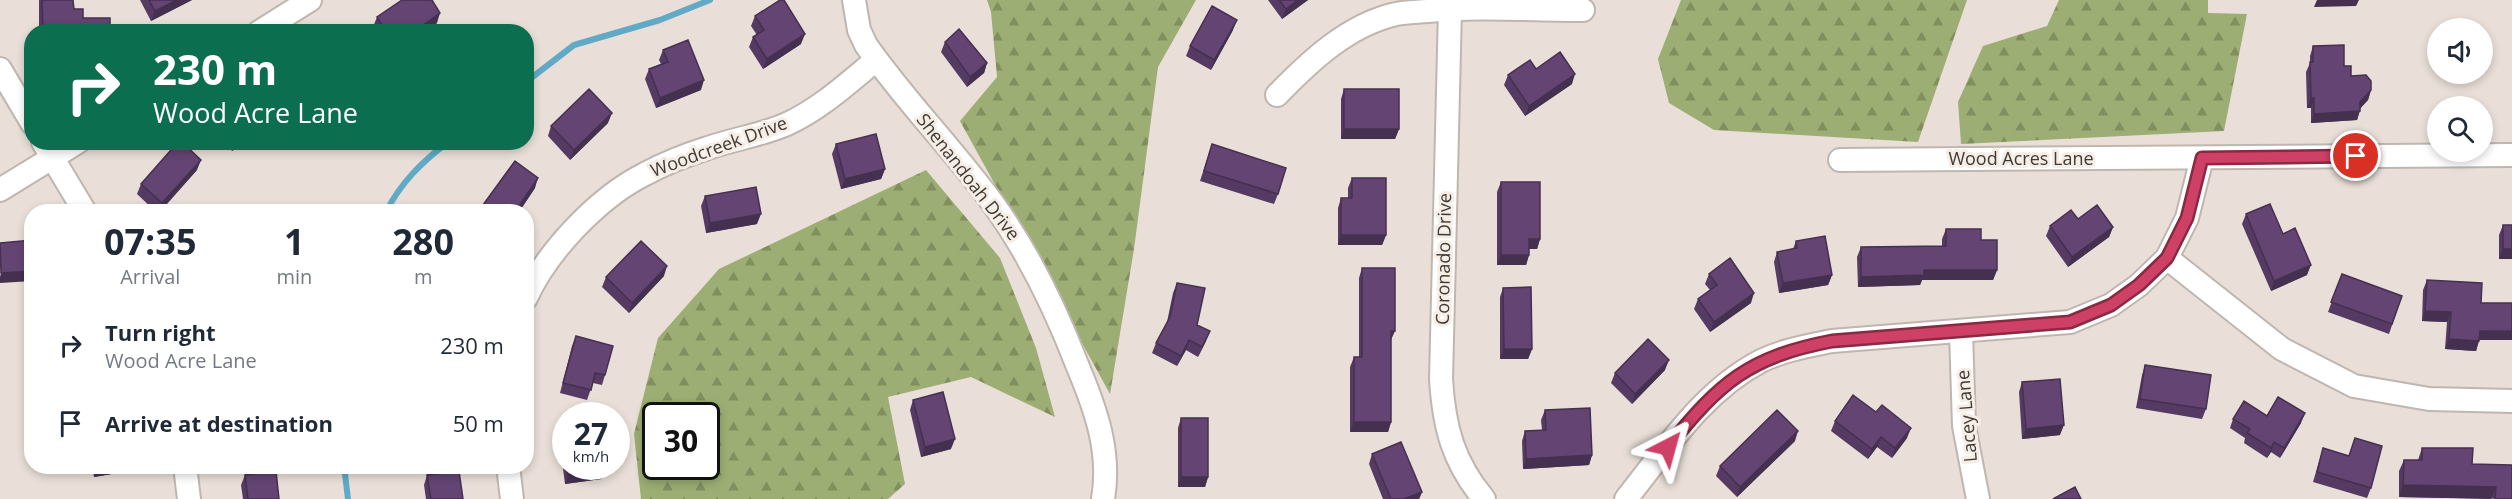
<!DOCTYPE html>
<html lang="en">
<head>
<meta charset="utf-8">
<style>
	:root { --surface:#fff; --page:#f6f6f7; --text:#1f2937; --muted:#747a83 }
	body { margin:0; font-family:"Open Sans",sans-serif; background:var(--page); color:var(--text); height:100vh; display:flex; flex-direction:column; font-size:22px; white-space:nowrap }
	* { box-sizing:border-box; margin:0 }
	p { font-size:20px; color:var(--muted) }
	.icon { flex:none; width:33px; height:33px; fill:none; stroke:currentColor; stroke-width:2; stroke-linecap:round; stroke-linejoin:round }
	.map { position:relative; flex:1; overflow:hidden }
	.drawer { position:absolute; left:24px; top:204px; width:510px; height:270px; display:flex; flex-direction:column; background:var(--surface); border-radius:24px; box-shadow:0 3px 9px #0003 }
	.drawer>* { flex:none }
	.banner { position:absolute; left:24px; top:24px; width:510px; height:126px; border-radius:24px; box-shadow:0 3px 9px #0003; background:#0b6e4f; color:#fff; overflow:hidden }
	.controls { position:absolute; left:2427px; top:18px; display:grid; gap:12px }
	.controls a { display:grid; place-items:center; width:66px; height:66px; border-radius:50%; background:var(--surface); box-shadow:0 3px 9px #0003; font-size:30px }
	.speed { position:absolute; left:552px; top:402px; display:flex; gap:12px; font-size:30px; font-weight:700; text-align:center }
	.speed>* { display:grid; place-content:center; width:78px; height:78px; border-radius:50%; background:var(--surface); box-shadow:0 3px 9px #0003; line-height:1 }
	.speed small { font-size:15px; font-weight:400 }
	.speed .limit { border:3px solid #111; border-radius:9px; background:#fff; color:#111 }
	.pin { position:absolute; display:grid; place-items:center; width:51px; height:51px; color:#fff; margin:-26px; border:3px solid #fff; border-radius:50%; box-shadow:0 2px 6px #0007 }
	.me { position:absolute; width:66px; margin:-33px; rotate:39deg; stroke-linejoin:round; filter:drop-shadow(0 0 4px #0008) }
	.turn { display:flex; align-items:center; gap:21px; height:126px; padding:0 30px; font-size:27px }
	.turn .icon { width:78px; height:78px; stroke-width:2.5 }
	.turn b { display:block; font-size:42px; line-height:51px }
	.eta { display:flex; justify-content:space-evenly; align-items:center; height:102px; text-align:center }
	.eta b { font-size:36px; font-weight:700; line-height:42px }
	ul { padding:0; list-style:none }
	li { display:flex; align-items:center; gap:18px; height:78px; padding:0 30px }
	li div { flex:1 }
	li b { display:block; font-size:22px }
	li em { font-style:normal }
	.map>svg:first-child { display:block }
	.forest { fill:url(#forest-firs); fill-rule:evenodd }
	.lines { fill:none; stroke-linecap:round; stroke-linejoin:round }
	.stream { stroke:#61aac5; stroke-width:6 }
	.minor-casing { stroke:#bfb6b0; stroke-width:26 }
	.minor { stroke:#fff; stroke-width:22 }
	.wall { fill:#553a63 }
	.shaded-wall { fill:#453050 }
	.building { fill:#634473; stroke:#453050; stroke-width:1.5 }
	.route-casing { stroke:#872a42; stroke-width:15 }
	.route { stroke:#cf4066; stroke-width:10 }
	.labels { text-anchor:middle; stroke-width:6; stroke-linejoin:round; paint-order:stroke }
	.street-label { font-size:18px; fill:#3e3a37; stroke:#f6ede5 }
</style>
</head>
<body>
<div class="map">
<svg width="2512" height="499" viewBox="0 0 2512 499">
	<defs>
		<pattern id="forest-firs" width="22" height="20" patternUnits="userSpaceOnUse" patternTransform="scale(1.5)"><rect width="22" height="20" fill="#9cae73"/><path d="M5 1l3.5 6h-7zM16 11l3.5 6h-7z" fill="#818f5f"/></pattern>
	</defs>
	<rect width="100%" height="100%" fill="#e9dfd8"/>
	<path class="forest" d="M 987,0 L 1196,0 L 1158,67 L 1134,249 L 1110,394 L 960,121 L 997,77 L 991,12 Z
		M 1681,0 L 1967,0 L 1918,142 L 1714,130 L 1669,103 L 1658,59 Z
		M 2059,0 L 2208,0 L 2208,13 L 2247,14 L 2224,131 L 1961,144 L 1958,102 L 1983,46 L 2047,26 Z
		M 926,170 L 1000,258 L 1036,348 L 1055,417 L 971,377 L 888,397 L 905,484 L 888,499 L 641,499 L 634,434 L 658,338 L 719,269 ZM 656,416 L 706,416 L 706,466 L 656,466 Z"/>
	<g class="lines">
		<path class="stream" d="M 526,82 L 574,45 L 660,20 L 710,0
			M 386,212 C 401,182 422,162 448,142
			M 344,466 L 348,499"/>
		<defs>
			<path id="minor" d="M 854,0 L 859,30 L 866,45 C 905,101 954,150 994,205 C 1030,255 1056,310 1078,367 C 1096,410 1111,452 1103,499
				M 1450,9 L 1441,379 C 1444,427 1453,462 1484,499
				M 259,32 L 310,0
				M 0,69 L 32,123
				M 1277,95 C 1310,61 1348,25 1396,14 C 1406,12 1417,12 1428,11 C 1479,6 1531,10 1583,10
				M 43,142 L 85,212
				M 1840,160 L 2512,155
				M 0,190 L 78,142
				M 2167,258 L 2282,349 L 2354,386 L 2429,399 L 2512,401
				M 526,298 C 547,251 599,197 645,174 C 665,163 686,155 708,148 C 734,139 762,135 787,124 C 820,109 848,83 876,60
				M 1961,332 L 1964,426 L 1978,499
				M 185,466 L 189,499
				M 508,466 L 512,499
				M 1626,499 C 1666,449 1703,391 1761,361 C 1783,350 1808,346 1832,341 L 2070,322 L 2111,305 L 2139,285 L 2167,258 L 2187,218 L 2202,158"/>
		</defs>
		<use href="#minor" class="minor-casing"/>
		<use href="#minor" class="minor"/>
	</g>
	<path class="wall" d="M 39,0 L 73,0 L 74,9 L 83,18 L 110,32 L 39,32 Z
		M 140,0 L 192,0 L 151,21 Z
		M 1268,0 L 1308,0 L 1282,19 Z
		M 755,16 L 801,44 L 763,69 L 749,47 L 753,37 L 757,35 L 751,26 Z
		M 377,17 L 437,23 L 424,32 L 376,32 L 373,27 Z
		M 1233,30 L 1211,70 L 1186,56 L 1190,46 Z
		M 945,42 L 987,63 L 984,73 L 967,87 L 941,52 Z
		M 2313,46 L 2344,66 L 2351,76 L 2371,90 L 2368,100 L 2360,108 L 2357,120 L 2311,123 L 2311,108 L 2307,108 L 2306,72 L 2310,63 L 2310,56 Z
		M 663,50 L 701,90 L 656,108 L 645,79 L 649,69 L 661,64 L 659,60 Z
		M 1536,69 L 1572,84 L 1525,116 L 1504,85 L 1508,75 Z
		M 1344,89 L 1399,129 L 1395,139 L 1341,139 L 1341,99 Z
		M 608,123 L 570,160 L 548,136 L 551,126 Z
		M 226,142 L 245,142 L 232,151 Z
		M 836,144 L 885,169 L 881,179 L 841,189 L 832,154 Z
		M 1212,144 L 1278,194 L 1274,204 L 1200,181 Z
		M 197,170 L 160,212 L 156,212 L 137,194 L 141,184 Z
		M 1352,178 L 1386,235 L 1382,245 L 1338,245 L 1338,208 L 1341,198 L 1348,198 L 1348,188 Z
		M 1501,182 L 1540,239 L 1537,249 L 1529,249 L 1529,255 L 1526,265 L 1497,265 L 1497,192 Z
		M 535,188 L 519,212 L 481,212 L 483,205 Z
		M 705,196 L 757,224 L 706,233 L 701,206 Z
		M 2246,214 L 2283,234 L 2307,275 L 2271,291 L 2242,224 Z
		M 2078,219 L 2113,227 L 2109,237 L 2068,267 L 2046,236 L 2050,226 Z
		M 2503,225 L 2512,259 L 2499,259 L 2499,235 Z
		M 1946,229 L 1981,240 L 1997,270 L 1993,280 L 1922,280 L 1920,285 L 1858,287 L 1857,257 L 1861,247 L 1942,246 L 1942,239 Z
		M 1796,241 L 1832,275 L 1828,285 L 1779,293 L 1774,262 L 1777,252 L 1793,249 Z
		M 1362,268 L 1391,340 L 1391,422 L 1388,432 L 1350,432 L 1350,367 L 1354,357 L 1359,357 L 1359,278 Z
		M 1709,274 L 1751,303 L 1710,332 L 1694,309 L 1698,299 L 1710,290 L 1705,284 Z
		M 2342,274 L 2402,296 L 2389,334 L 2328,312 Z
		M 664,276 L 629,313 L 602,287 L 606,277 Z
		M 2427,280 L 2481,303 L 2512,340 L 2479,340 L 2476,351 L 2445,349 L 2447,322 L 2422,321 L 2423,290 Z
		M 1177,283 L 1206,341 L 1198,357 L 1186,350 L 1177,366 L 1152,353 L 1156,343 L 1167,322 L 1173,293 Z
		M 1503,288 L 1532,349 L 1528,359 L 1500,359 L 1500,297 Z
		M 576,336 L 605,375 L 602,385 L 593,383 L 587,400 L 560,393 L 572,346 Z
		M 2145,365 L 2206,409 L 2202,419 L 2136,408 L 2142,375 Z
		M 1665,370 L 1632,404 L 1611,383 L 1615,373 Z
		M 2022,382 L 2060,435 L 2022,439 L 2019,392 Z
		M 913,400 L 951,449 L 921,457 L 910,410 Z
		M 1545,410 L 1592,455 L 1589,465 L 1523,469 L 1522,441 L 1525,431 L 1542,430 L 1541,420 Z
		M 2267,416 L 2301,423 L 2280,458 L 2271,452 L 2267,458 L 2244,443 L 2245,438 L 2230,428 L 2233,419 Z
		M 1181,418 L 1208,477 L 1205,487 L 1178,487 L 1178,428 Z
		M 561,419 L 566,419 L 566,466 L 604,466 L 604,469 L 601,479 L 565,484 L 558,429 Z
		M 1835,421 L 1907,438 L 1892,458 L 1877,447 L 1868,459 L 1831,431 Z
		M 2355,438 L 2371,488 L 2367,498 L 2313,482 L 2323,448 L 2349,456 Z
		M 1795,441 L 1737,497 L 1716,476 L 1720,466 Z
		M 2422,448 L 2472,464 L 2512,499 L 2399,497 L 2399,471 L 2404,460 L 2418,460 Z
		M 1372,454 L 1422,492 L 1419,499 L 1383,499 L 1369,464 Z
		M 92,466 L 131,466 L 129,471 L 94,477 Z
		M 245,475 L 279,499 L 243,499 L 241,485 Z
		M 427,475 L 463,499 L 426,499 L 424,485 Z"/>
	<path class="shaded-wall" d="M 177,0 L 192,0 L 151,21 L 155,11 Z
		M 1298,0 L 1308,0 L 1282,19 L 1286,9 Z
		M 2317,0 L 2359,0 L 2356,6 L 2314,7 Z
		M 440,13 L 437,23 L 424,32 L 413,32 Z
		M 1237,20 L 1233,30 L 1211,70 L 1214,60 Z
		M 805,34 L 801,44 L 763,69 L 767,59 Z
		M 987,63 L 984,73 L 967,87 L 970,77 Z
		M 1575,74 L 1572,84 L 1525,116 L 1529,106 Z
		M 704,80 L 701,90 L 656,108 L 660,98 Z
		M 2371,90 L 2368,100 L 2358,111 L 2360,111 L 2357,120 L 2311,123 L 2314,114 L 2360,102 Z
		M 2311,98 L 2314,98 L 2311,108 L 2307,108 Z
		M 612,113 L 608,123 L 570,160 L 574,150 Z
		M 1344,129 L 1399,129 L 1395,139 L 1341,139 Z
		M 235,142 L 245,142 L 232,151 Z
		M 201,160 L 197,170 L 159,212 L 162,203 Z
		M 885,169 L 881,179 L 841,189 L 845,179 Z
		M 538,178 L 535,188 L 519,212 L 515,212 Z
		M 761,214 L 757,224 L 706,233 L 710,223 Z
		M 2113,227 L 2109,237 L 2068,267 L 2072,257 Z
		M 1341,235 L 1386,235 L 1382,245 L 1338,245 Z
		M 1529,239 L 1540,239 L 1537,249 L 1526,249 Z
		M 2503,249 L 2512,249 L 2512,259 L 2499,259 Z
		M 1501,255 L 1529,255 L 1526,265 L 1497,265 Z
		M 2311,265 L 2307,275 L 2271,291 L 2274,281 Z
		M 667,266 L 664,276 L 629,313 L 632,303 Z
		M 1924,270 L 1997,270 L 1993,280 L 1922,280 L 1920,285 L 1858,287 L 1861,277 Z
		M 32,271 L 32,281 L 0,283 L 0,277 L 1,273 Z
		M 1832,275 L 1828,285 L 1779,293 L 1783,283 Z
		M 1754,293 L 1751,303 L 1710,332 L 1714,322 Z
		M 2425,311 L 2451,312 L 2447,322 L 2422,321 Z
		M 1210,331 L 1206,341 L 1198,357 L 1202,347 Z
		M 1391,331 L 1395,331 L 1391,340 Z
		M 2480,331 L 2512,331 L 2512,340 L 2476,340 Z
		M 2449,339 L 2479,341 L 2476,351 L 2445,349 Z
		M 1189,340 L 1186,350 L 1177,366 L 1181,356 Z
		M 1504,349 L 1532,349 L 1528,359 L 1500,359 Z
		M 1669,360 L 1665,370 L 1632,404 L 1635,394 Z
		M 2305,413 L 2301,423 L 2280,458 L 2284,448 Z
		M 1354,422 L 1391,422 L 1388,432 L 1350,432 Z
		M 2064,425 L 2060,435 L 2022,439 L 2026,429 Z
		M 1911,428 L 1907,438 L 1892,458 L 1895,448 Z
		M 1798,431 L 1795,441 L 1737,497 L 1740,487 Z
		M 1881,437 L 1877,447 L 1868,459 L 1872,449 Z
		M 955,439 L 951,449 L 921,457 L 925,447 Z
		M 2274,442 L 2271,452 L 2267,458 L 2271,448 Z
		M 1592,455 L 1589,465 L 1523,469 L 1526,459 Z
		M 102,466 L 131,466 L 129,471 L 94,477 L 98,467 Z
		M 604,469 L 601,479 L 565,484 L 568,474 Z
		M 1181,477 L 1208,477 L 1205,487 L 1178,487 Z
		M 2403,485 L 2496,487 L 2491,499 L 2399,497 Z
		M 1422,492 L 1419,499 L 1404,499 Z"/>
	<path class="building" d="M 42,0 L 73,0 L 74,9 L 83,9 L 83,18 L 110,18 L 110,32 L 43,32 Z
		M 149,0 L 177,0 L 155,11 Z
		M 402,0 L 432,0 L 440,13 L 413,32 L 386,32 L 377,17 Z
		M 780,0 L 784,0 L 805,34 L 767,59 L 753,37 L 764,30 L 755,16 Z
		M 1279,0 L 1298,0 L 1286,9 Z
		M 1212,6 L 1237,20 L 1214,60 L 1190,46 Z
		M 959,29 L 987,63 L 970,77 L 945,42 Z
		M 688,40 L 704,80 L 660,98 L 649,69 L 668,62 L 663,50 Z
		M 2344,45 L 2344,66 L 2351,66 L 2351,76 L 2366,75 L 2371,81 L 2371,90 L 2360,102 L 2360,111 L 2314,114 L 2314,98 L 2311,98 L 2310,62 L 2313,62 L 2313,46 Z
		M 1560,52 L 1575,74 L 1529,106 L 1508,75 L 1530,60 L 1536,69 Z
		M 589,89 L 612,113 L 574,150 L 551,126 Z
		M 1344,89 L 1399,89 L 1399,129 L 1344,129 Z
		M 876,134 L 885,169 L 845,179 L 836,144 Z
		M 178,142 L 182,142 L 201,160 L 162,203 L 141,184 Z
		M 1212,144 L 1286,168 L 1278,194 L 1204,171 Z
		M 515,161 L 538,178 L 515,212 L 491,212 L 483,205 Z
		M 1352,178 L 1386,178 L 1386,235 L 1341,235 L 1341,198 L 1352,198 Z
		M 1501,182 L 1540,182 L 1540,239 L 1529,239 L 1529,255 L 1501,255 Z
		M 756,187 L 761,214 L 710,223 L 705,196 Z
		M 2270,204 L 2283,234 L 2295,228 L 2311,265 L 2274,281 L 2246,214 Z
		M 2097,205 L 2113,227 L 2072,257 L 2050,226 L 2071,210 L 2078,219 Z
		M 2503,225 L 2512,225 L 2512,249 L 2503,249 Z
		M 1946,229 L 1981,229 L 1981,240 L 1997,240 L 1997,270 L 1924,270 L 1924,275 L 1861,277 L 1861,247 L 1946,246 Z
		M 1825,236 L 1832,275 L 1783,283 L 1777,252 L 1797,248 L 1796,241 Z
		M 32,240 L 32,271 L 1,273 L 0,243 Z
		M 641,241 L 667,266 L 632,303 L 606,277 Z
		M 1730,258 L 1754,293 L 1714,322 L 1698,299 L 1717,285 L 1709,274 Z
		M 1362,268 L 1395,268 L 1395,331 L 1391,331 L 1391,422 L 1354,422 L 1354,357 L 1362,357 Z
		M 2342,274 L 2402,296 L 2392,324 L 2331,302 Z
		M 2427,280 L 2482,283 L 2481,303 L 2512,303 L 2512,331 L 2480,331 L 2479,341 L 2449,339 L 2451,312 L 2425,311 Z
		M 1177,283 L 1205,288 L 1197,325 L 1210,331 L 1202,347 L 1189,340 L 1181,356 L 1156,343 L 1170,317 Z
		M 1531,287 L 1532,349 L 1504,349 L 1503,288 Z
		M 576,336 L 613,346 L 605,375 L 595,373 L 591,390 L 563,383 Z
		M 1648,339 L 1669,360 L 1635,394 L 1615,373 Z
		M 2145,365 L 2211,375 L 2206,409 L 2140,399 Z
		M 2060,379 L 2064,425 L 2026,429 L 2022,382 Z
		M 943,392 L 955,439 L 925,447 L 913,400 Z
		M 1853,395 L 1876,412 L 1882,405 L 1911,428 L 1895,448 L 1881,437 L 1872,449 L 1835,421 Z
		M 2278,397 L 2305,413 L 2284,448 L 2274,442 L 2271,448 L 2247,433 L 2250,429 L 2233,419 L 2244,401 L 2267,416 Z
		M 1590,408 L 1592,455 L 1526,459 L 1525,431 L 1546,430 L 1545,410 Z
		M 1777,410 L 1798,431 L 1740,487 L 1720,466 Z
		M 1181,418 L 1208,418 L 1208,477 L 1181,477 Z
		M 561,419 L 566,419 L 566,452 Z
		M 2355,438 L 2382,446 L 2371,488 L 2317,472 L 2323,448 L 2349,456 Z
		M 1401,442 L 1422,492 L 1404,499 L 1391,499 L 1372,454 Z
		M 2422,448 L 2473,448 L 2472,464 L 2512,465 L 2512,499 L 2495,499 L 2496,487 L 2403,485 L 2404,460 L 2422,460 Z
		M 567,466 L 604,466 L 604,469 L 568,474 Z
		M 276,471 L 279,499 L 248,499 L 245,475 Z
		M 459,471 L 463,499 L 431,499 L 427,475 Z
		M 2075,487 L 2081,499 L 2053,499 Z"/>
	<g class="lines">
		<defs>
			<path id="route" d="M 1668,447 C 1720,382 1749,357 1832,341 L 2070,322 L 2111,305 L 2139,285 L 2167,258 L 2187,218 L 2202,158 L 2356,156"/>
		</defs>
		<use href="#route" class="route-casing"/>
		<use href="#route" class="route"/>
	</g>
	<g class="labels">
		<g class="street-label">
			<text transform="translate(719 147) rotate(-20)" y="6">Woodcreek Drive</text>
			<text x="2021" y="165">Wood Acres Lane</text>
			<text transform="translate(968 177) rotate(52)" y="6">Shenandoah Drive</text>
			<text transform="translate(1444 259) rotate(-89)" y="6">Coronado Drive</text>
			<text transform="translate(1967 416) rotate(-95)" y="6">Lacey Lane</text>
		</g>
	</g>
</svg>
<div class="controls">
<a><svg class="icon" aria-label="sound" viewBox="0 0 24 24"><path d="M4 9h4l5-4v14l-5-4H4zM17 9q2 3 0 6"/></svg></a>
<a><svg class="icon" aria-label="search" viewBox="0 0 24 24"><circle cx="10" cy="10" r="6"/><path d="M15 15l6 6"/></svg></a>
</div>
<div class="speed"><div>27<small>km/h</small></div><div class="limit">30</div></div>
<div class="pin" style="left:2356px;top:156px;background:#d93025"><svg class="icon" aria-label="arrive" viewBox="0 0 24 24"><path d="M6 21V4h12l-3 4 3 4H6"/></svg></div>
<svg class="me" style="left:1668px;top:447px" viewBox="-20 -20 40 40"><path d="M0-17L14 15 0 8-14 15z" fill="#cf4066" stroke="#fff" stroke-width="4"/></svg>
<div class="banner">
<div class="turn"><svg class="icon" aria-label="right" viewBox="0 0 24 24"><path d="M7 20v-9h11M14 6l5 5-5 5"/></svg><div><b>230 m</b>Wood Acre Lane</div></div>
</div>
<section class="drawer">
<div class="eta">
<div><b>07:35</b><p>Arrival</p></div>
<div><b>1</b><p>min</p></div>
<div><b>280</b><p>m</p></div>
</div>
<ul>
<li><svg class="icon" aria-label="right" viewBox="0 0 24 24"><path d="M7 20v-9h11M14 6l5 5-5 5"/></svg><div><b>Turn right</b><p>Wood Acre Lane</p></div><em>230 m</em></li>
<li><svg class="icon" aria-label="arrive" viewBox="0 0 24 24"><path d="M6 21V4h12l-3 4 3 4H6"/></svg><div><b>Arrive at destination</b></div><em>50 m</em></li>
</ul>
</section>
</div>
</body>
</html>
